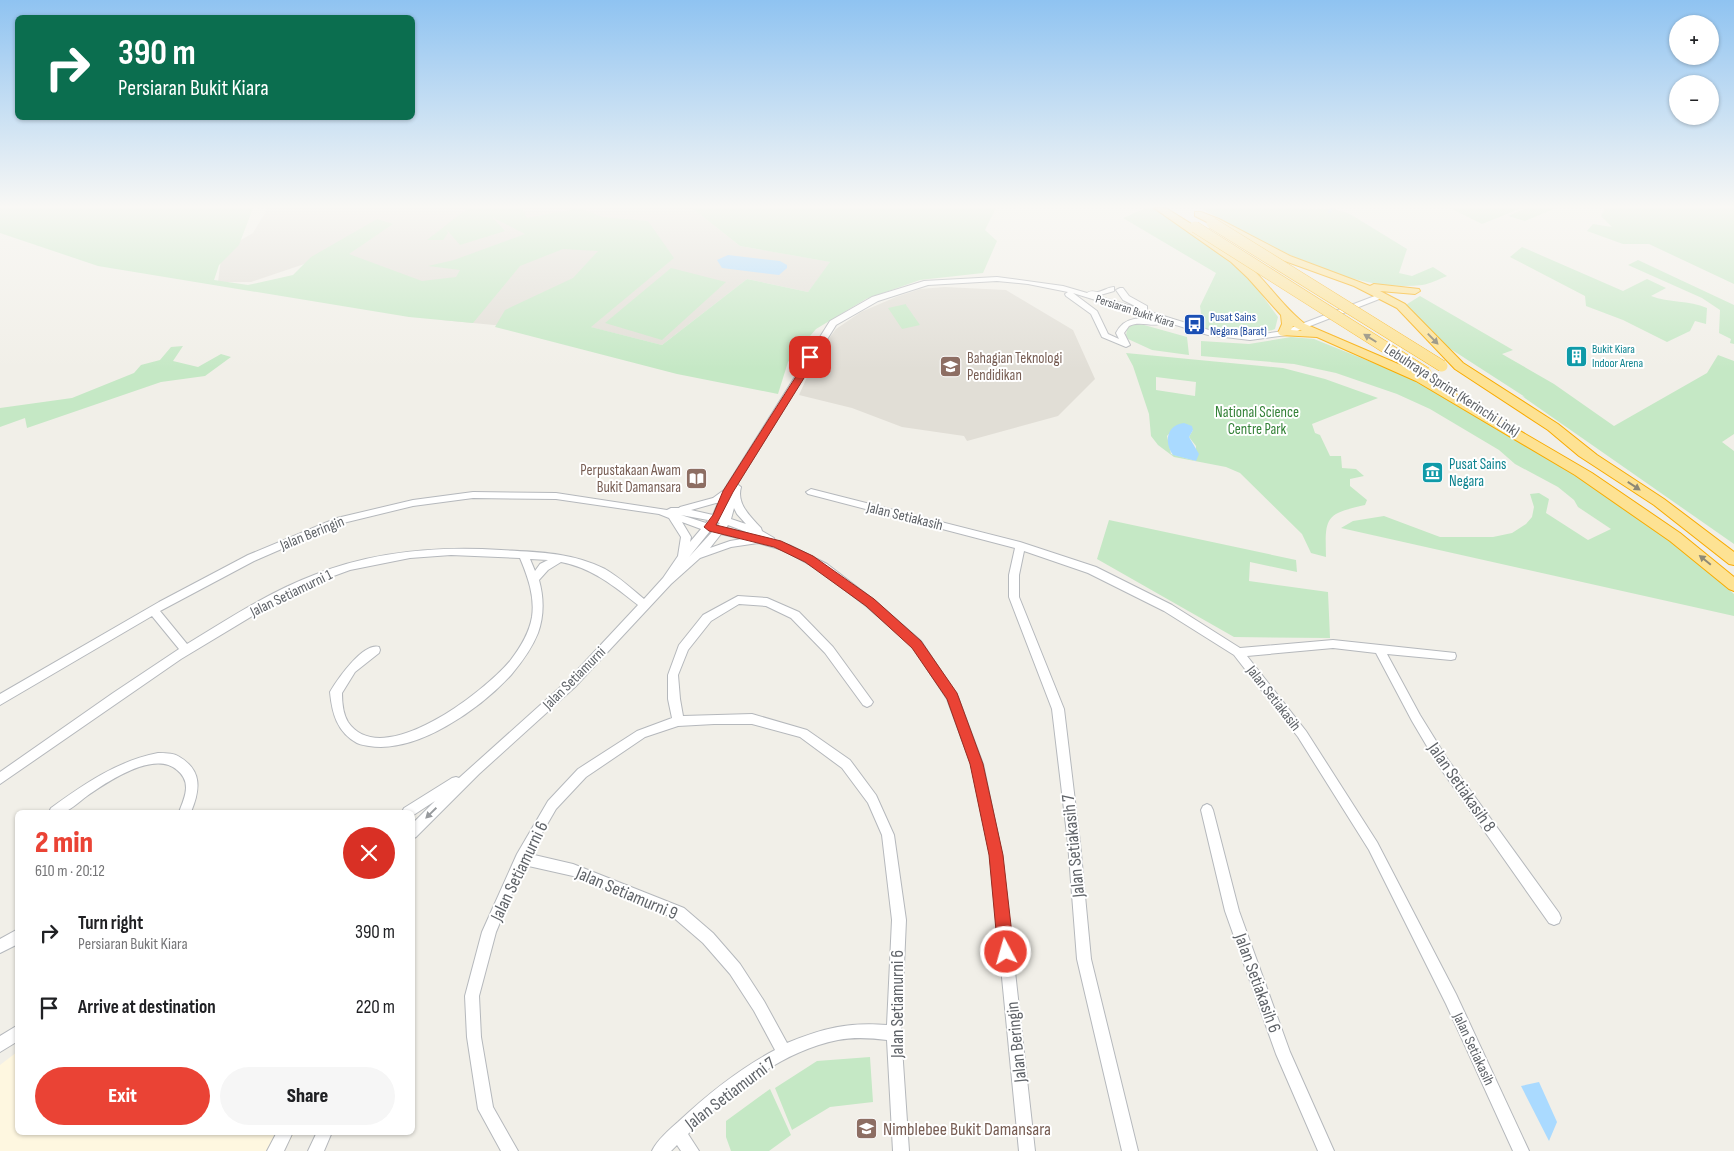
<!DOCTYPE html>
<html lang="en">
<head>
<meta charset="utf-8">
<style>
	:root { --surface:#fff; --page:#f6f6f6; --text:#202124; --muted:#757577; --accent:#ea4335 }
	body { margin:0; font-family:"Sofia Sans Condensed",sans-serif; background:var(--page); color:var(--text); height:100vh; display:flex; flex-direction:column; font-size:19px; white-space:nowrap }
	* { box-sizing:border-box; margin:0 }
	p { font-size:16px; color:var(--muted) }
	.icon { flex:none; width:28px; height:28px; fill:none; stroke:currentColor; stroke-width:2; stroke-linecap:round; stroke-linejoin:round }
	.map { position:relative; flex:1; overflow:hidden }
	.details { position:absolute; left:15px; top:810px; width:400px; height:325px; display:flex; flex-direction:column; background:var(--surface); border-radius:8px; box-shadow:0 1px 4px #0004 }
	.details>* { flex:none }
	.banner { position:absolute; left:15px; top:15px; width:400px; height:105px; border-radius:8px; box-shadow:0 1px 4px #0004; background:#0b6e4f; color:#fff; overflow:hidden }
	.tools { position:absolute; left:1669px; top:15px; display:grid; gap:10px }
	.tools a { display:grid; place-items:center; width:50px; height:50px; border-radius:50%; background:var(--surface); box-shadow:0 1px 4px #0004; font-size:25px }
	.pin { position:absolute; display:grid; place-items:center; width:42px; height:42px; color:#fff; margin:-21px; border-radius:10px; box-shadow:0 2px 8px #0006 }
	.me { position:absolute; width:55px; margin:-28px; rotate:354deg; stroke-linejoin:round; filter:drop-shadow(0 0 4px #0008) }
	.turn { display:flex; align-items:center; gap:18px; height:105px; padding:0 20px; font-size:22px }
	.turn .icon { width:65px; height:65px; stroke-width:2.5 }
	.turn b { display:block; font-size:35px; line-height:42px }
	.round { display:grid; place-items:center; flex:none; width:52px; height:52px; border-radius:26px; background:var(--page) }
	.headline { display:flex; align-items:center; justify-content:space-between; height:85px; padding:0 20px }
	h1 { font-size:30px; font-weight:800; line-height:38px; color:var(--accent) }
	.button { display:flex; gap:10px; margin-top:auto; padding:10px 20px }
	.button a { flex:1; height:58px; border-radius:30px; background:var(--accent); color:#fff; font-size:20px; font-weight:800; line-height:58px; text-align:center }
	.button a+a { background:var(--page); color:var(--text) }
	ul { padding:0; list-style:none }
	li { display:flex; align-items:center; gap:15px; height:75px; padding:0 20px }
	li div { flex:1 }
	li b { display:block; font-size:19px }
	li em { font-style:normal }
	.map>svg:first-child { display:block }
	.commercial { fill:#fef7e0 }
	.education { fill:#e1ded6 }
	.green { fill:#c5e8c5; fill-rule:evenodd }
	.water { fill:#aadaff }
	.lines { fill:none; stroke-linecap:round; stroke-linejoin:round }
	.stream { stroke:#aadaff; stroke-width:2.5 }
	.minor-casing { stroke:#b5b8bc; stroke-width:2 }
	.highway-casing { stroke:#f9ab00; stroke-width:2 }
	.minor { fill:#fff; fill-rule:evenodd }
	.highway { fill:#fde293; fill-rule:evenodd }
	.highway-bridge-casing { stroke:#f9ab00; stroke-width:12; stroke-linecap:butt }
	.highway-bridge { stroke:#fde293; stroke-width:11 }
	.oneway { fill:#8e8975 }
	.oneway2 { fill:#979a9d }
	.route { fill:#ea4335; stroke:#982c22 }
	.labels { text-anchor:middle; stroke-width:4; stroke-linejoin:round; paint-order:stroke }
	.far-street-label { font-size:12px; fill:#5f6368; stroke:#fff }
	.far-transit-label { font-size:12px; fill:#164399; stroke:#fff; text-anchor:start }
	.far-culture-label { font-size:12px; fill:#0d838f; stroke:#fff; text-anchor:start }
	.education-label { font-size:15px; fill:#785e54; stroke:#fff; text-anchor:start }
	.street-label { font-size:15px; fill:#5f6368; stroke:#fff }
	.park-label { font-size:15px; fill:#348238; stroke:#fff }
	.culture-label { font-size:15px; fill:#0d838f; stroke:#fff; text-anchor:start }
	.near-street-label { font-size:18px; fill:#5f6368; stroke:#fff }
	.near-education-label { font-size:18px; fill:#785e54; stroke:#fff; text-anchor:start }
</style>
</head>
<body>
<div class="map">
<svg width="1734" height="1151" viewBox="0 0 1734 1151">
	<rect width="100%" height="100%" fill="#f1efe8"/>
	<path class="commercial" d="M 17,1052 L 18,1132 L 295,1133 L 284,1151 L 0,1151 L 0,1065 Z"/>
	<path class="education" d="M 268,208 L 692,208 L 740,246 L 831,262 L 808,292 L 747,279 L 662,345 L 590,327 L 673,258 L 590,276 L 504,326 L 442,320 L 337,253 L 251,282 L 218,282 L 222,251 L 253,233 Z
		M 945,287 L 1006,290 L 1073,330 L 1095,379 L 1058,416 L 967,441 L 964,436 L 902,427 L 852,408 L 799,395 L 817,355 L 836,329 L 861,312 L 896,297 L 920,289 Z"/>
	<path class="green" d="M 0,208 L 253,208 L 239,245 L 219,265 L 214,280 L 248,285 L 293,275 L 311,257 L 377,219 L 393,224 L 349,254 L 422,281 L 456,277 L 460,270 L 428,266 L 454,260 L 525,234 L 492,217 L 505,231 L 460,245 L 446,229 L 448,233 L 443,240 L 427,240 L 468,208 L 522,208 L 527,218 L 580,208 L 602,217 L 648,221 L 674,258 L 591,327 L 662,345 L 747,279 L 808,292 L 830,262 L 740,246 L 692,208 L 996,208 L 985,230 L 997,241 L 983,273 L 920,280 L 866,299 L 816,329 L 788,362 L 778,394 L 677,374 L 495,327 L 505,310 L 573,278 L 598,251 L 563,249 L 520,266 L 473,323 L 409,317 L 98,266 L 0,233 Z
		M 1146,208 L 1153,208 L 1209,245 L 1250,279 L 1278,317 L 1275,329 C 1249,339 1230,334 1203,328 L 1200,306 L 1216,273 L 1123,218 Z
		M 1200,208 L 1335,209 L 1350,214 L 1407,249 L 1399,273 L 1412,276 L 1433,267 L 1447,276 C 1439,279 1430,284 1422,285 C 1347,294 1265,242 1200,208 Z
		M 1450,208 L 1522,208 L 1482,224 Z
		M 1526,208 L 1556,208 L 1525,221 L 1508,216 Z
		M 1605,208 L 1734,208 L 1734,284 L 1649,244 L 1623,244 L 1587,231 L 1593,224 L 1612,227 L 1601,216 Z
		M 1522,247 L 1623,291 L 1647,279 L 1666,288 L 1651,296 C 1669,303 1689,300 1707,308 L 1706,324 L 1695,321 L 1690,331 L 1667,342 L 1623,320 L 1586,306 L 1585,296 L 1510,257 Z
		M 1638,260 L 1734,305 L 1734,344 L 1730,343 L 1731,339 L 1719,333 L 1720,310 L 1702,298 L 1628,265 Z
		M 671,268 L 726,282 L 662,340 L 605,323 Z
		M 1420,296 L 1513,350 L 1502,354 L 1554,384 L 1614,426 L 1707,373 L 1718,355 L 1734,361 L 1734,434 L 1722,442 L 1734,451 L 1734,544 L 1522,396 L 1525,397 L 1446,346 L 1404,306 Z
		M 906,304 L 906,305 L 920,325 L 902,329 L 888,308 Z
		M 1137,323 L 1187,337 L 1189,355 L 1152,350 L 1128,339 L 1126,335 L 1128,325 Z
		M 1291,337 L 1314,339 L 1406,376 L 1582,478 L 1672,540 L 1734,594 L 1734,616 L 1341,528 L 1353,521 L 1384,516 L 1440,537 L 1493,537 L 1512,533 L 1526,524 L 1532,517 L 1534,507 L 1530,494 L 1539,493 L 1549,499 L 1546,513 L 1588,540 L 1611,529 L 1578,507 L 1574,500 L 1558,487 L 1515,464 L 1499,450 L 1430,409 L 1397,394 L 1336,373 L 1294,364 L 1201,356 L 1201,341 L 1249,344 Z
		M 183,346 L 173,361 L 198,367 L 221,354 L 231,357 L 205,376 L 161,382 L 27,428 L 25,418 L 0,427 L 0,408 L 72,398 L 134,373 L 141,365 L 160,360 L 171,347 Z
		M 1126,353 L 1283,368 L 1325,379 L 1378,398 L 1312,424 L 1315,433 L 1320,435 L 1330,456 L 1341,456 L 1342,468 L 1356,469 L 1364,476 L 1350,479 L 1350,486 L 1367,500 L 1365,505 C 1325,514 1325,517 1326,557 L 1311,553 L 1302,534 L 1240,473 L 1226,467 L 1174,457 L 1158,445 L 1151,436 L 1149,414 L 1133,366 ZM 1156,377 L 1196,382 L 1195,396 L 1156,390 ZM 1175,427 L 1193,430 L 1189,437 L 1196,446 L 1196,461 L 1171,454 L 1167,436 Z
		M 1109,520 L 1296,560 L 1297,572 L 1250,562 L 1249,581 L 1328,592 L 1330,638 L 1234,637 L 1097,559 Z
		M 870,1057 L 873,1102 L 830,1107 L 792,1130 L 775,1088 L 817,1061 Z
		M 770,1089 L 791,1135 L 769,1151 L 731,1151 L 726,1137 L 726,1121 Z"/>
	<path class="water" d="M 728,255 L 780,261 L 787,265 L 787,268 L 779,275 L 722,268 L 717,260 Z
		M 1184,423 L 1192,426 L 1193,430 L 1189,437 L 1199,454 L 1196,461 L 1173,455 C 1164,443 1166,425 1184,423 Z
		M 1539,1082 L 1557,1122 L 1549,1141 L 1521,1086 Z"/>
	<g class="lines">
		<path class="stream" d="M 1329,212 L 1332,208"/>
		<defs>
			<path id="minor" d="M 997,277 L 1063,286 L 1087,293 C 1092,290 1093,292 1098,292 C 1104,291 1108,287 1114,287 L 1114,291 L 1097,296 L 1141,309 L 1123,300 L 1116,290 L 1120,288 L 1123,288 L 1129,296 L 1147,306 L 1147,310 L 1144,310 L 1212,331 L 1250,336 L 1283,331 L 1380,294 L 1387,296 L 1287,335 L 1250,340 L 1208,335 L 1073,293 L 1097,311 L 1108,334 L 1119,339 L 1116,333 C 1125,315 1144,317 1161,321 L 1162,323 C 1154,328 1140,320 1129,326 L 1124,333 L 1130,345 L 1126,347 L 1102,337 L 1091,314 L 1066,296 L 1065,294 L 1068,292 L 1028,284 L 997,281 L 928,285 L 878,301 L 836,325 L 737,484 L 741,487 C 736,504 751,517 761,528 L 762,531 L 774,538 L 775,541 L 789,545 L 827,564 L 874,600 L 921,641 L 958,697 L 983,764 L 1002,855 L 1035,1151 L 1019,1151 L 990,855 L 971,764 L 947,699 L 913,647 L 866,606 L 819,570 L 783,550 L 758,543 L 731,547 L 700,558 L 671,584 L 575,687 L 479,774 L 416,837 L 412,839 L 412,824 L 435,801 L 412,816 L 412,812 L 402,812 L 404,808 L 452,778 L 456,777 L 459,778 L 567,681 L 638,605 C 614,586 592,568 561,562 L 548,570 L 539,580 C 544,598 544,616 538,633 C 532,648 522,662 511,675 C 480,709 417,754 369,746 C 365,745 361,745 357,743 C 337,732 332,713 330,692 C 337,680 363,642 379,647 L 380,650 L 379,653 L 355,672 L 342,693 C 342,702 343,714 348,722 C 382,772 485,691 510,661 C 520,648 529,634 532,617 C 535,597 528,577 520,558 L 451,555 L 410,558 L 350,570 L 309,585 L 264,609 L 181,659 L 0,784 L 0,772 L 113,693 L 179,649 L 152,616 L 0,705 L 0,694 L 159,602 L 248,555 L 337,518 L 413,500 L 473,492 L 556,493 L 667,510 L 671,508 L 679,508 L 680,507 L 713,498 L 724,490 L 830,321 L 872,297 L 924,281 ZM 473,498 L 556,499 L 659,514 L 669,518 L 681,537 L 678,556 L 663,578 L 644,599 C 632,589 619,577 605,569 C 572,552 536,552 501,550 C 437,546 374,551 314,575 C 269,592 228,619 187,644 L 160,611 L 254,561 L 339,524 L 413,506 ZM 718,503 L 713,515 L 691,510 L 716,503 ZM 734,508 L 737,514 L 746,524 L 731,519 ZM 681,515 L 708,520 L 706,523 ZM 682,522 L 701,529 L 690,542 L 691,537 ZM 717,522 L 720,523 L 717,526 L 715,525 ZM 728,525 L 757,536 L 726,528 ZM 710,531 L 712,532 L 689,557 ZM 721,534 L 742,539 L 730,541 L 710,548 ZM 530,559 L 548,560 L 540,564 L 535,571 Z
				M 811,489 L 1020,542 L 1096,567 L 1172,605 L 1240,648 L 1333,640 L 1455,653 L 1456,656 L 1455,659 L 1451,660 L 1387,654 L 1420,715 L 1446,757 L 1559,913 L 1561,918 L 1559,923 L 1554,925 L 1549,923 L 1438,765 L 1412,721 L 1376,653 L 1333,648 L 1247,656 L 1306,731 L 1377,842 L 1456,994 L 1529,1151 L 1513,1151 L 1446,1004 L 1369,850 L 1298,737 L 1234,655 L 1164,611 L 1088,573 L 1024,551 L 1019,575 L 1019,597 L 1064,709 L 1080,843 L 1091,959 L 1138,1151 L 1122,1151 L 1077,959 L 1068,843 L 1052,709 L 1009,597 L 1009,575 L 1015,548 L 808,494 L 806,492 Z
				M 738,596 L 767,598 L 799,612 L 833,647 L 873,702 L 871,705 L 867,707 L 863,705 L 825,653 L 791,618 L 766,606 L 739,604 L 711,621 L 688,650 L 678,675 L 680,699 L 683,716 L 752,714 L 807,730 L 850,760 L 876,795 L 894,835 L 906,920 L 901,1033 L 909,1151 L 893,1151 L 887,1040 C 871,1038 854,1037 838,1040 C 779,1052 729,1094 688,1134 L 699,1151 L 681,1151 L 677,1145 L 671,1151 L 652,1151 C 657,1140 669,1130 678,1122 C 708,1094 739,1069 775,1050 L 754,1011 L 730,974 L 703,943 L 674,918 L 573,876 L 524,865 L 496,932 L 479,996 L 481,1037 L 493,1107 L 518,1151 L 501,1151 L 478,1109 L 467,1037 L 465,996 L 482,932 L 517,854 L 548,801 L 578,769 L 637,731 L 672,718 L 668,699 L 668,675 L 679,645 L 703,615 ZM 714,724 L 752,724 L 800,737 L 842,768 L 868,803 L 882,835 L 892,920 L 887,1025 C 847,1022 824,1028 787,1043 L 764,1001 L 740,964 L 713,933 L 684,908 L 573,864 L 530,854 L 556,809 L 586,777 L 645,737 L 678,726 Z
				M 158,753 C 164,753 173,753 178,756 C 203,770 200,790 191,812 L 179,812 C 185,797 192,782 177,770 C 154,750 107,782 87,796 C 80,801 72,809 64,812 C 60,814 54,812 49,812 L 51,808 C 84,784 117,761 158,753 Z
				M 1207,804 L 1211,806 L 1213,810 L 1239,911 L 1290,1052 L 1334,1151 L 1318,1151 L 1276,1054 L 1225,911 L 1201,810 L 1203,806 Z
				M 18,929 L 18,944 L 0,953 L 0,939 Z
				M 18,1025 L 18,1041 L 0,1052 L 0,1036 Z
				M 277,1132 L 293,1132 L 284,1151 L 267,1151 Z
				M 317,1132 L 332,1132 L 324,1151 L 308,1151 Z"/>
			<path id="highway" d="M 1154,208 L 1166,208 C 1194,226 1224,243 1249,266 C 1269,284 1283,307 1305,324 L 1424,375 L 1592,473 L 1680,533 L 1734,577 L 1734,591 L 1729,589 L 1670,541 L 1575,475 L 1416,381 L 1317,337 L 1280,335 L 1278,333 L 1282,324 L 1281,315 L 1248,278 L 1231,262 ZM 1293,326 L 1302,331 L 1291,330 Z
				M 1195,212 L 1201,212 L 1219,219 L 1290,256 L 1370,286 L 1374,284 L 1419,289 L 1420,291 L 1415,294 L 1380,291 L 1405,304 L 1463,363 L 1558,424 L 1597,455 L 1664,499 L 1734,552 L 1734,565 L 1729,564 L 1654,505 L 1579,456 L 1548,430 L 1455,369 L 1397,308 L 1354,286 L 1282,260 L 1195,216 Z"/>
		</defs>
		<use href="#minor" class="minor-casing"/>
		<use href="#highway" class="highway-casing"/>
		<use href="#minor" class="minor"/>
		<use href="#highway" class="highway"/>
		<defs>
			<path id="highway-bridge" d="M 1212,223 L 1442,366
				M 1195,227 L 1426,373"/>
		</defs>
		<use href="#highway-bridge" class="highway-bridge-casing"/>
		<use href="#highway-bridge" class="highway-bridge"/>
	</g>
	<defs><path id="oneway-solid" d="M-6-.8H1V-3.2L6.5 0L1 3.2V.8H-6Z" transform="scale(1.25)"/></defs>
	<g class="oneway">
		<use href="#oneway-solid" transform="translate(1370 338) rotate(-148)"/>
		<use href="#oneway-solid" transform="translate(1433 339) rotate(46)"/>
		<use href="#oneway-solid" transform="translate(1634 486) rotate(33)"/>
		<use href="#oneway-solid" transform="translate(1705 560) rotate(-141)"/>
	</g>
	<use class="oneway2" href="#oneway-solid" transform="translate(431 813) rotate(136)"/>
	<linearGradient id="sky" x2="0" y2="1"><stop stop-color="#8fc3f1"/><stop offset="0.56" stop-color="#f9f8f5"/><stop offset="1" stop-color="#f9f8f5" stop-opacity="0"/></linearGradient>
	<rect width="1734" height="369" fill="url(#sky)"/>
	<path class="route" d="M 806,355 L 814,357 L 804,378 L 733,492 L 716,525 L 781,541 L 813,556 L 874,599 L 921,641 L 957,693 L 983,764 L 1003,855 L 1014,952 L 1012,958 L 1006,960 L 1001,958 L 998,952 L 989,855 L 970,764 L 947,699 L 912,648 L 866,606 L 805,562 L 774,547 L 709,531 L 704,527 L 713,515 L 723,491 L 795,378 Z"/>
	<defs>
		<symbol id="bus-square" viewBox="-11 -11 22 22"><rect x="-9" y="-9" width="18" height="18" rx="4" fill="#1a4fb4" stroke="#fff"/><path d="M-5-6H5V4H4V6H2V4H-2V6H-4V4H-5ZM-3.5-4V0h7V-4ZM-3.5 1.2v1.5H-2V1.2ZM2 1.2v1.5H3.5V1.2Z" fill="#fff"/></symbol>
		<symbol id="building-square" viewBox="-11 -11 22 22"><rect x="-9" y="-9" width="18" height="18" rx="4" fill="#0f9aa8" stroke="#fff"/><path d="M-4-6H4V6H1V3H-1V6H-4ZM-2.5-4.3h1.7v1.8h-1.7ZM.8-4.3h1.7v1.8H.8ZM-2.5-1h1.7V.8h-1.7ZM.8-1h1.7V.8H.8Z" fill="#fff"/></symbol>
		<symbol id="school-square" viewBox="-11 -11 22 22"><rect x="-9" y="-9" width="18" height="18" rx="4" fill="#8d6e63" stroke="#fff"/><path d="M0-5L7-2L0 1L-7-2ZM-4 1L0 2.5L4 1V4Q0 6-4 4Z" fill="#fff"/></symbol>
		<symbol id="museum-square" viewBox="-11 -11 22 22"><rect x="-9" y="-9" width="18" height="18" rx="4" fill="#0f9aa8" stroke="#fff"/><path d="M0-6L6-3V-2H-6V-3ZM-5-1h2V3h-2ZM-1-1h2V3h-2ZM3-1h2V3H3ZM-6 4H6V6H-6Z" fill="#fff"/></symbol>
		<symbol id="library-square" viewBox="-11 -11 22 22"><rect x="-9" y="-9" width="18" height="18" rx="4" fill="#8d6e63" stroke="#fff"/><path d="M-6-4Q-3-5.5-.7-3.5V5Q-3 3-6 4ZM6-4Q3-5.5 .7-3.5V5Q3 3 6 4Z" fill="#fff"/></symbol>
	</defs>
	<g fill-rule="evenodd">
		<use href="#bus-square" x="1182" y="312" width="25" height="25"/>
		<use href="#building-square" x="1564" y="344" width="25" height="25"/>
		<use href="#school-square" x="938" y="354" width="25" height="25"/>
		<use href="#museum-square" x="1420" y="460" width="25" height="25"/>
		<use href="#library-square" x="684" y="466" width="25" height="25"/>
		<use href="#school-square" x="854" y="1116" width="25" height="25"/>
	</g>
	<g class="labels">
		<g class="far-street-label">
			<text transform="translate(1135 311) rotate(18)" y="4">Persiaran Bukit Kiara</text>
		</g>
		<g class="far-transit-label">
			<text x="1210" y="321">Pusat Sains<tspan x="1210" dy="14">Negara (Barat)</tspan></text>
		</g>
		<g class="far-culture-label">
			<text x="1592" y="353">Bukit Kiara<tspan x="1592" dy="14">Indoor Arena</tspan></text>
		</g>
		<g class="education-label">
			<text x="967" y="363">Bahagian Teknologi<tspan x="967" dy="17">Pendidikan</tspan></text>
			<text x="681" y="475" text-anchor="end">Perpustakaan Awam<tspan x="681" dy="17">Bukit Damansara</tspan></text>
		</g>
		<g class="street-label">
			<text transform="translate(1452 390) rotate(33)" y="5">Lebuhraya Sprint (Kerinchi Link)</text>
			<text transform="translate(905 516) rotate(14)" y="5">Jalan Setiakasih</text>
			<text transform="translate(312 533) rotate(-22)" y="5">Jalan Beringin</text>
			<text transform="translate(291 593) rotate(-26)" y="5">Jalan Setiamurni 1</text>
			<text transform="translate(574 678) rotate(-45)" y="5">Jalan Setiamurni</text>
			<text transform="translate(1274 698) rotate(52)" y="5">Jalan Setiakasih</text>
			<text transform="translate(1474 1049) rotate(65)" y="5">Jalan Setiakasih</text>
		</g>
		<g class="park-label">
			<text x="1257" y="417">National Science<tspan x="1257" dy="17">Centre Park</tspan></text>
		</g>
		<g class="culture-label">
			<text x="1449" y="469">Pusat Sains<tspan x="1449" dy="17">Negara</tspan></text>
		</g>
		<g class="near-street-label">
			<text transform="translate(1462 787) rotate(55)" y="6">Jalan Setiakasih 8</text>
			<text transform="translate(1073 846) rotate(-96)" y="6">Jalan Setiakasih 7</text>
			<text transform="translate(519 871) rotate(-64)" y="6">Jalan Setiamurni 6</text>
			<text transform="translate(627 893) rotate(23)" y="6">Jalan Setiamurni 9</text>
			<text transform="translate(1258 983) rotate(70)" y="6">Jalan Setiakasih 6</text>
			<text transform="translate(897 1004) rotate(-90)" y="6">Jalan Setiamurni 6</text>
			<text transform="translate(1016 1042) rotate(-96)" y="6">Jalan Beringin</text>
			<text transform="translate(730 1093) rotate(-37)" y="6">Jalan Setiamurni 7</text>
		</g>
		<g class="near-education-label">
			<text x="883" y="1135">Nimblebee Bukit Damansara</text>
		</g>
	</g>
</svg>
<div class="tools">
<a>+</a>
<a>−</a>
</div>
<div class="pin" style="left:810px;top:357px;background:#d93025"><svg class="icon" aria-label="arrive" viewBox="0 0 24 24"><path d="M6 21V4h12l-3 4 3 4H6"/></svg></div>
<svg class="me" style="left:1006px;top:952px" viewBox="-20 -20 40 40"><circle r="17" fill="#ea4335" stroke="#fff" stroke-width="3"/><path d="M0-11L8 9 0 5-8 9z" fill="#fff"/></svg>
<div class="banner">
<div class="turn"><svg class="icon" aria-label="right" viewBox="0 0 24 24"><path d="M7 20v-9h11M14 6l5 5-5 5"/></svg><div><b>390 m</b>Persiaran Bukit Kiara</div></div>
</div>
<section class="details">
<div class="headline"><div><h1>2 min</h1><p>610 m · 20:12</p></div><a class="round" style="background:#d93025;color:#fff"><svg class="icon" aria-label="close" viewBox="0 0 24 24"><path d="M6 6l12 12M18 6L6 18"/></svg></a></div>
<ul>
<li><svg class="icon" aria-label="right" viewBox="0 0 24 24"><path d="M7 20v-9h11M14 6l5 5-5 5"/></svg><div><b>Turn right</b><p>Persiaran Bukit Kiara</p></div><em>390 m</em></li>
<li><svg class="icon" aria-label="arrive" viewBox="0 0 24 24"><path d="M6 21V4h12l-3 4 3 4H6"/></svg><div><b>Arrive at destination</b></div><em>220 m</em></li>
</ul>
<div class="button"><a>Exit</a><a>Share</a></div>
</section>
</div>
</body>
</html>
